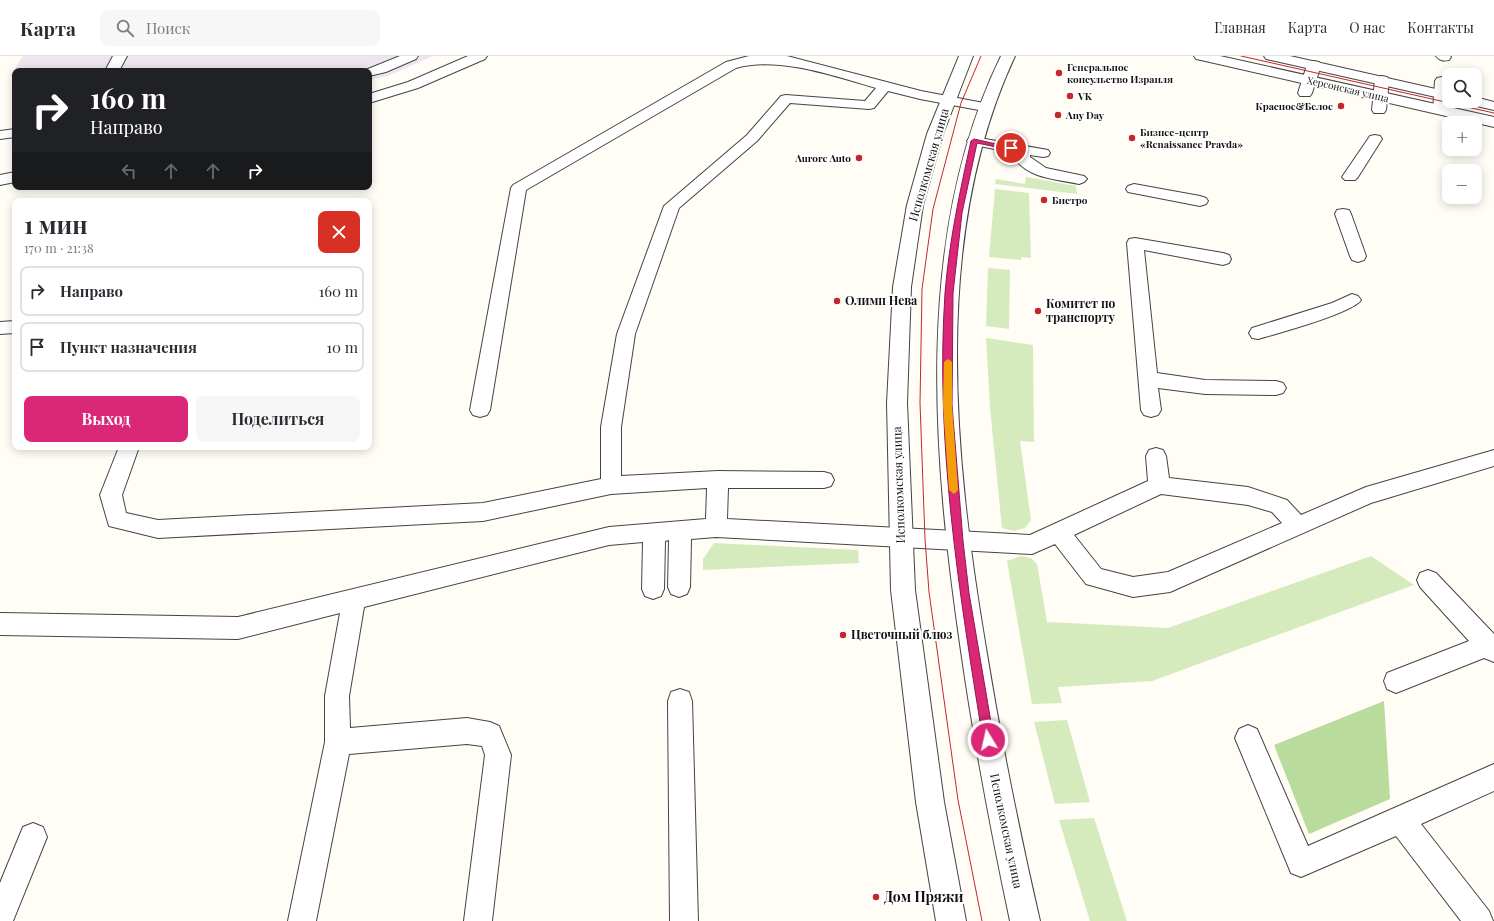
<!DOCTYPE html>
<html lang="ru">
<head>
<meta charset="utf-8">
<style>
	:root { --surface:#fff; --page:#f7f7f7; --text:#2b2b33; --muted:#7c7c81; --line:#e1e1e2; --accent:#db2777 }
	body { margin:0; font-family:"Playfair Display",serif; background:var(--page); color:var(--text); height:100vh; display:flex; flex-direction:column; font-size:15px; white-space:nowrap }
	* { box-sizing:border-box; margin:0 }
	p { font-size:13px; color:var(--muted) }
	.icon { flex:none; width:22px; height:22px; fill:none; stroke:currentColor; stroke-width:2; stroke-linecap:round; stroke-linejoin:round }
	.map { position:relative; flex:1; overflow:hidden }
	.drawer { position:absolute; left:12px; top:142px; width:360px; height:252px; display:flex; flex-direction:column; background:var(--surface); border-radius:8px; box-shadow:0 2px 10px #0003 }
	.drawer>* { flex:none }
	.top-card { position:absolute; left:12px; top:12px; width:360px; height:122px; border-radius:8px; box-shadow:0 2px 10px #0003; background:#202124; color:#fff; overflow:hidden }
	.controls { position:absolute; left:1442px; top:12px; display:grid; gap:8px }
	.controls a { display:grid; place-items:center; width:40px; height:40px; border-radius:8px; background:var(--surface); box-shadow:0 2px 10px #0003; font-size:20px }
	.pin { position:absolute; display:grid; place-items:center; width:34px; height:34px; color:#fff; margin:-17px; border:2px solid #fff; border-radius:50%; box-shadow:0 1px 4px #0007 }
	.me { position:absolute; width:44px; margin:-22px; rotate:351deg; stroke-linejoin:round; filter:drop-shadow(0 0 3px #0008) }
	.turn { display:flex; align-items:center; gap:14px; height:84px; padding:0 12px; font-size:18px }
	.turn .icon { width:52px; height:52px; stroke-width:2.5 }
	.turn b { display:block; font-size:28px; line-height:34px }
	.lanes { display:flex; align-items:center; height:38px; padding:0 12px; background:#0003; justify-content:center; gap:20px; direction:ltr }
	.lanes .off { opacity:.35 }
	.round { display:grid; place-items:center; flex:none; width:42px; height:42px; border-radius:8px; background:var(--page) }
	.summary { display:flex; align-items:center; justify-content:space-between; height:68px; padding:0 12px }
	h1 { font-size:24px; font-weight:700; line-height:30px }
	.cta { display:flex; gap:8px; margin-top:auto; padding:8px 12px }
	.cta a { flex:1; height:46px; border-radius:8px; background:var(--accent); color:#fff; font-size:16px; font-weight:700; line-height:46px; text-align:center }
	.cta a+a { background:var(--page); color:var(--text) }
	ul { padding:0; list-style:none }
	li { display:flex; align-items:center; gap:12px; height:50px; margin:0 8px 6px; padding:0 4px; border:2px solid var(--line); border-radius:8px }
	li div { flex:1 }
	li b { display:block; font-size:15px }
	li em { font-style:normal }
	header { display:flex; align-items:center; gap:24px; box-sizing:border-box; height:56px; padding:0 20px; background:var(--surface); border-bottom:1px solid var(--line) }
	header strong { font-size:19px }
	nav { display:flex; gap:22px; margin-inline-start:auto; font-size:14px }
	.search { width:280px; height:36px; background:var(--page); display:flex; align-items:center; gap:10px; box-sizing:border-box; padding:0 14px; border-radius:8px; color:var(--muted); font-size:15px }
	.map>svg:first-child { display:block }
	.industrial { fill:#eee6ef }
	.green { fill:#d5ebbd }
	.forest { fill:#b9dc9c }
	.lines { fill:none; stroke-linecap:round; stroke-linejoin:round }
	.service-casing { stroke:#444; stroke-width:2 }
	.minor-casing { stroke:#444; stroke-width:2 }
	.tertiary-casing { stroke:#444; stroke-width:2 }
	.service { fill:#fff; fill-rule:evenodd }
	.minor { fill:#fff; fill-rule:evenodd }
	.tertiary { fill:#fff; fill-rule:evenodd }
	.tram { stroke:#c4262e; stroke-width:1 }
	.route { fill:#db2777; stroke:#8e194d }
	.slow { fill:#f59e0b }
	.poi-dot { fill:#c4262e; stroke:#fff; stroke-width:1.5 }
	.labels { text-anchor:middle; stroke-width:4; stroke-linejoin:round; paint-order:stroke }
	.far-poi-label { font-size:10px; font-weight:bold; fill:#111; stroke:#fff; text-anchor:start }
	.far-street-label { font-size:10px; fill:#111; stroke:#fff }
	.street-label { font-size:12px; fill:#111; stroke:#fff }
	.poi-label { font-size:12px; font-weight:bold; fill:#111; stroke:#fff; text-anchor:start }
	.near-poi-label { font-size:14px; font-weight:bold; fill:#111; stroke:#fff; text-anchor:start }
</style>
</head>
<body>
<header>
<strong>Карта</strong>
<div class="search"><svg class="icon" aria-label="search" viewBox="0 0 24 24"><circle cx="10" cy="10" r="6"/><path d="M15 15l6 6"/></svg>Поиск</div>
<nav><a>Главная</a><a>Карта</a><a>О нас</a><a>Контакты</a></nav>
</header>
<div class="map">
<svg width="1494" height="865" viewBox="0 0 1494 865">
	<rect width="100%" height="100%" fill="#fffdf5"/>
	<path class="industrial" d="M 23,0 L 433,0 L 388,20 L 369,24 L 369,15 L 97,15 L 98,12 L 65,15 L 15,15 L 15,19 L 10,20 Z"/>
	<path class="green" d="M 1026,121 L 1076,130 L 1077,138 L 995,128 L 996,123 L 1025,128 Z
		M 995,133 L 1029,137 L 1031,202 L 1021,201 L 1021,204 L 989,201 Z
		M 988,212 L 1010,214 L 1009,273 L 986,270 Z
		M 986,282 L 1033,289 L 1034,386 L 1020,385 L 1031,464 L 1025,472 L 1014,475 L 1002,472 L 990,352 Z
		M 714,487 L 858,494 L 859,507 L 703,514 L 703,503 Z
		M 1021,500 L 1031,502 L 1037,508 L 1047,566 L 1168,572 L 1371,500 L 1414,529 L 1152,625 L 1058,631 L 1062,647 L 1032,648 L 1007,505 Z
		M 1067,664 L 1090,746 L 1055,748 L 1034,666 Z
		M 1094,762 L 1127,865 L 1090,865 L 1059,764 Z"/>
	<path class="forest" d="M 1384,645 L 1390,743 L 1309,778 L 1274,689 Z"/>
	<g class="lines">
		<defs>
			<path id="service" d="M 113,0 L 127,0 L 119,15 L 105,15 Z
				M 400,0 L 418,0 L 416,3 L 386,16 L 369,20 L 369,15 L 363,15 Z
				M 749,0 L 787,0 L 921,35 L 989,48 L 991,51 L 989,54 L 984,55 L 920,43 L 888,35 L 874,52 L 869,53 L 790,47 L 757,85 L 679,152 L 635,278 L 621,371 L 621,420 L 718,415 L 824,416 L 831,418 L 834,424 L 831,430 L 824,432 L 728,432 L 727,463 L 1030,479 L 1148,425 L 1146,400 L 1149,394 L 1156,392 L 1163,394 L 1166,400 L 1169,422 L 1248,431 L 1287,444 L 1301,459 L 1366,431 L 1494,394 L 1494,410 L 1371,447 L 1170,536 L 1133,541 L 1086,528 L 1055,488 L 1032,498 L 716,481 L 691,483 L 690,531 L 687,538 L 679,541 L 671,538 L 668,531 L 669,484 L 665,485 L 664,533 L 661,540 L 653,543 L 645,540 L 642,533 L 643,486 L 609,489 L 364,551 L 349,640 L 350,672 L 467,662 L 490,666 L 499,670 L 511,699 L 492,865 L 464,865 L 485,699 L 482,690 L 467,688 L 349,698 L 316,865 L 288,865 L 325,686 L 325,640 L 340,557 L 238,583 L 0,579 L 0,557 L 238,561 L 609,471 L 706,463 L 707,432 L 611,438 L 483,465 L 158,482 L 109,470 L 100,439 L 119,391 L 139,391 L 122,439 L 126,457 L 158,464 L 483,447 L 601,423 L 601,371 L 617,278 L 664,150 L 747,79 L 781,40 L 786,39 L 865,45 L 876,32 C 834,20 779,0 736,12 L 526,134 L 490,354 L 487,359 L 480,361 L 473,359 L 470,354 L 511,132 L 513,129 L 726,6 ZM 1161,438 L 1248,449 L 1272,456 L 1282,467 L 1168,516 L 1133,521 L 1101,513 L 1074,479 Z
				M 1436,0 L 1450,0 L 1451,1 L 1449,4 C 1443,5 1440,5 1436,0 Z
				M 1314,5 L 1319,6 L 1321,9 L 1312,37 L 1310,40 L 1300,40 L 1298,37 L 1307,9 L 1309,6 Z
				M 1382,20 L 1387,21 L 1389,24 L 1386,54 L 1384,57 L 1374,57 L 1372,54 L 1375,24 L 1377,21 Z
				M 1442,21 L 1447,22 L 1449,25 L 1447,54 L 1445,57 L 1435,57 L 1433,54 L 1435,25 L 1437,22 Z
				M 15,73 L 15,81 L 0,83 L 0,75 Z
				M 1375,79 L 1380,80 L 1382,83 L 1358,121 L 1355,124 L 1345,124 L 1342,121 L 1370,80 Z
				M 974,81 L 1048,94 L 1050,97 L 1048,100 L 1043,101 L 1030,99 L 1030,101 L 1046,112 L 1084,120 L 1087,123 L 1084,126 L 1079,128 C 1056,123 1029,123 1014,102 L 1015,97 L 969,88 L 967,85 L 969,82 Z
				M 1134,128 L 1200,140 L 1206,142 L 1208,145 L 1206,148 L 1200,150 L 1128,136 L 1126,133 L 1128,130 Z
				M 1343,153 L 1349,154 L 1351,158 L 1366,200 L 1364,204 L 1358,206 L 1352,204 L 1350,200 L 1335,158 L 1337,154 Z
				M 1135,182 L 1223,197 L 1229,199 L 1231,203 L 1229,207 L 1223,209 L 1144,194 L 1157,317 L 1205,324 L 1276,325 L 1283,327 L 1286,332 L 1283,337 L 1276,339 L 1205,338 L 1158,332 L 1161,354 L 1158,359 L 1151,361 L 1144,359 L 1141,354 L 1127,187 L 1129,183 Z
				M 1352,238 L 1358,240 L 1361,244 C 1353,257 1276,278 1258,283 L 1252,282 L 1249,277 L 1252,272 L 1332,247 Z
				M 15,265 L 15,277 L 0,278 L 0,266 Z
				M 1428,514 L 1436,517 L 1494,578 L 1494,606 L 1484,602 L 1396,637 L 1387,633 L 1384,625 L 1387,617 L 1469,585 L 1420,531 L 1417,524 L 1420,517 Z
				M 680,633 L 689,636 L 692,645 L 698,865 L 670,865 L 668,645 L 671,636 Z
				M 1248,669 L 1257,673 L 1308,790 L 1494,708 L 1494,735 L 1421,768 L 1489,855 L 1493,865 L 1461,865 L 1396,780 L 1301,821 L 1291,817 L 1235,682 L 1239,673 Z
				M 33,767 L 43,771 L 47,781 L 13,865 L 0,865 L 0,827 L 23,771 Z"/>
			<path id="minor" d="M 468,0 L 487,0 L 485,3 L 418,32 L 369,47 L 369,38 L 408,26 Z
				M 15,116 L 15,126 L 0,129 L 0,119 Z"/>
			<path id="tertiary" d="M 959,0 L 973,0 L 943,78 L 923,149 L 911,231 L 907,347 L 915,534 L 944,746 L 966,865 L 936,865 L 916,746 L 891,534 L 887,347 L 893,231 L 907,149 L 927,78 Z
				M 1001,0 L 1015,0 C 931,179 954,402 986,592 C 1001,684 1019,774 1040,865 L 1010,865 C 991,775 974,686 961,595 C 933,403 913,180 1001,0 Z
				M 1194,0 L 1220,0 L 1494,61 L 1494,71 L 1201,4 L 1196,3 Z
				M 1264,0 L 1290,0 L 1449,36 L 1449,44 L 1271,4 L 1266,3 Z
				M 1475,41 L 1494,46 L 1494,54 L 1468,48 L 1466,45 L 1475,45 Z"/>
		</defs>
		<use href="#service" class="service-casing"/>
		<use href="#minor" class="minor-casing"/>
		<use href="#tertiary" class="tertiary-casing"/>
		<use href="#service" class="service"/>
		<use href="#minor" class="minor"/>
		<use href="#tertiary" class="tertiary"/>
		<path class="tram" d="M 981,0 L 961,47 L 933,153 L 922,233 L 920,347 L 925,483 L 929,536 L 958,744 L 982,865
			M 1241,0 L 1494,57"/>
	</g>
	<path class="route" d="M 974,83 L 1014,92 L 1011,94 L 977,87 L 962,157 L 953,237 L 952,349 L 963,485 L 969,537 L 994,684 L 992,687 L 988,689 L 984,687 L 983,684 C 959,536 935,387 945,237 C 949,186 960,135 971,85 Z"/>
	<path class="slow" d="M 948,303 L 952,306 L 952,349 L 958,434 L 954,438 L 949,434 L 943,349 L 944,306 Z"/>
	<g class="poi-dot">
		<circle cx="1059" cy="17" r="4"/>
		<circle cx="1070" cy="40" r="4"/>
		<circle cx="1341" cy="50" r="4"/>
		<circle cx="1058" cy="59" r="4"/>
		<circle cx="1132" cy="82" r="4"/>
		<circle cx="859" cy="102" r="4"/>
		<circle cx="1044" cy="144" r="4"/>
		<circle cx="837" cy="245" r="4"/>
		<circle cx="1038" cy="255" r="4"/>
		<circle cx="843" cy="579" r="4"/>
		<circle cx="876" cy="841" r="4"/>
	</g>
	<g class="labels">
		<g class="far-poi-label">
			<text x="1067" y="15">Генеральное<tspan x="1067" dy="12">консульство Израиля</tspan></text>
			<text x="1078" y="44">VK</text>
			<text x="1333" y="54" text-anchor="end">Красное&amp;Белое</text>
			<text x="1066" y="63">Any Day</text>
			<text x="1140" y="80">Бизнес-центр<tspan x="1140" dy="12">«Renaissance Pravda»</tspan></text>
			<text x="851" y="106" text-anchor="end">Aurore Auto</text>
			<text x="1052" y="148">Бистро</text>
		</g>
		<g class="far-street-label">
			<text transform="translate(1348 33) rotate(13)" y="4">Херсонская улица</text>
		</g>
		<g class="street-label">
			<text transform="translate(929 109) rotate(-74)" y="4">Исполкомская улица</text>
			<text transform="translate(899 429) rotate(-92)" y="4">Исполкомская улица</text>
			<text transform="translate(1006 775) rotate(78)" y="4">Исполкомская улица</text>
		</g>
		<g class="poi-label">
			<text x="845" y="249">Олимп Нева</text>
			<text x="1046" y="252">Комитет по<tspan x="1046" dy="14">транспорту</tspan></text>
			<text x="851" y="583">Цветочный блюз</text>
		</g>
		<g class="near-poi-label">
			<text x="884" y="846">Дом Пряжи</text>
		</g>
	</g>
</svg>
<div class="controls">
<a><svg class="icon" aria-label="search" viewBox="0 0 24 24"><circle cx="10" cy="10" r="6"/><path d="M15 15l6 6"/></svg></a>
<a>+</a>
<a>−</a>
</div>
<div class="pin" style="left:1011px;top:92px;background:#d93025"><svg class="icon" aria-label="arrive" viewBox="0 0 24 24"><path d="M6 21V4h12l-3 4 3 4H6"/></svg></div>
<svg class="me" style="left:988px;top:684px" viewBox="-20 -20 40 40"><circle r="17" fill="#db2777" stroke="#fff" stroke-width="3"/><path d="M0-11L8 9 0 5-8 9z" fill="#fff"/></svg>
<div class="top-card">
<div class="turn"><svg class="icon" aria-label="right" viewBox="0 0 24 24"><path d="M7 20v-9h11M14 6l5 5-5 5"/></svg><div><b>160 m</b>Направо</div></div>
<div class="lanes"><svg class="icon off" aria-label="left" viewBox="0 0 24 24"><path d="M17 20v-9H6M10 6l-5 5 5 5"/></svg><svg class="icon off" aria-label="ahead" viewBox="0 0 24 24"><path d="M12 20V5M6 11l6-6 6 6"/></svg><svg class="icon off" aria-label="ahead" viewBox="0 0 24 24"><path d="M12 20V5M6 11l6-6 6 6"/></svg><svg class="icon" aria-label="right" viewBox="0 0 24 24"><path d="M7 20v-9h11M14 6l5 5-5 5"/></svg></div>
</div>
<section class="drawer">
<div class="summary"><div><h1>1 мин</h1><p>170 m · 21:38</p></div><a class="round" style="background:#d93025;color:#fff"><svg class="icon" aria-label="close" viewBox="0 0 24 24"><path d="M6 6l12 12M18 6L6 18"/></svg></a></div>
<ul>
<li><svg class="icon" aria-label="right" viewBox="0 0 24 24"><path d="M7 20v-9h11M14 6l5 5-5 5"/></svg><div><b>Направо</b></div><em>160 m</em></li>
<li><svg class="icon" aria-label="arrive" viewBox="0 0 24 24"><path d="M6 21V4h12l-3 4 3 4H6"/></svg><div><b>Пункт назначения</b></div><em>10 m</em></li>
</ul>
<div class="cta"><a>Выход</a><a>Поделиться</a></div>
</section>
</div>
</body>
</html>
